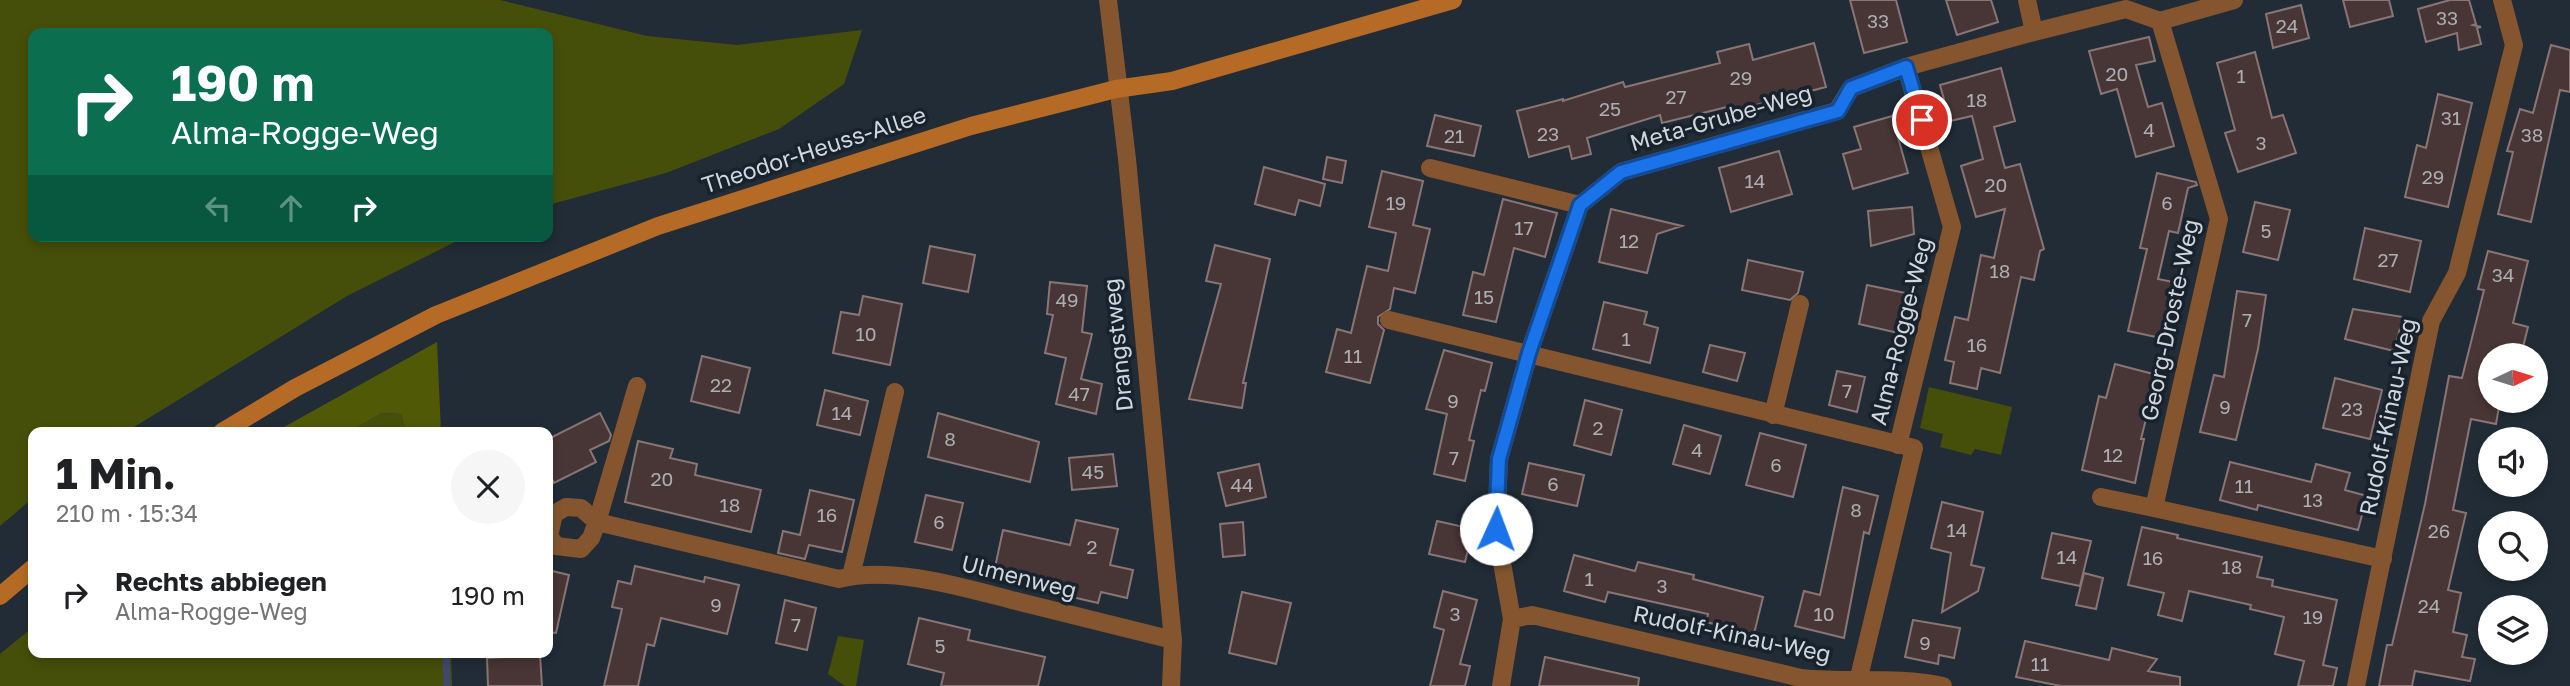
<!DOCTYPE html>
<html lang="de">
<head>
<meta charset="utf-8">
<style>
	:root { --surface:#fff; --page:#f6f6f6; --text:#202124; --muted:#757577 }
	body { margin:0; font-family:"Golos Text",sans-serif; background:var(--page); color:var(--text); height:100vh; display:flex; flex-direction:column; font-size:26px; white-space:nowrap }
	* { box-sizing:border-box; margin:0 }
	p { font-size:23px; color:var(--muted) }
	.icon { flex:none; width:38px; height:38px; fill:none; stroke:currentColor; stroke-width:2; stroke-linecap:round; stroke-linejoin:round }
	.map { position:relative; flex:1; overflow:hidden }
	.sheet { position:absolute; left:28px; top:427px; width:525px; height:231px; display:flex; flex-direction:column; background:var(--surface); border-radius:14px; box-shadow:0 4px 10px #0003 }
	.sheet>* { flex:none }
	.top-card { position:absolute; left:28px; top:28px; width:525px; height:214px; border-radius:14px; box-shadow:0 4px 10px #0003; background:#0b6e4f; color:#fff; overflow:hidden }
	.needle { width:46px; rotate:86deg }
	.buttons { position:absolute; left:2478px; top:343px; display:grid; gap:14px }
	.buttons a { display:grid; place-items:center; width:70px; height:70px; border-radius:50%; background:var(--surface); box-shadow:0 4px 10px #0003; font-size:35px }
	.pin { position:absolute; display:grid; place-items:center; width:60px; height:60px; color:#fff; margin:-30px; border:4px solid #fff; border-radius:50%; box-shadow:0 2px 7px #0007 }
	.me { position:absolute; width:77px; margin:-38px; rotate:2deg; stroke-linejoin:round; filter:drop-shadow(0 0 5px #0008) }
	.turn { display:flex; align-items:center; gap:24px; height:147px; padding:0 28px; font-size:32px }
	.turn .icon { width:91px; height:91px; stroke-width:2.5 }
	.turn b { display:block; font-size:49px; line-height:60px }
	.lanes { display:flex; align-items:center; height:66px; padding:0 28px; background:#0003; justify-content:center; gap:35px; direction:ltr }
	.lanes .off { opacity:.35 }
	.round { display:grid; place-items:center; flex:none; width:74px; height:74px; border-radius:37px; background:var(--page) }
	.overview { display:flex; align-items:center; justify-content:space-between; height:119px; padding:0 28px }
	h1 { font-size:42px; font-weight:700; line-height:52px }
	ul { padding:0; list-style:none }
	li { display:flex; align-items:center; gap:21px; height:98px; padding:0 28px }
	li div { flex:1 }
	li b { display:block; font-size:26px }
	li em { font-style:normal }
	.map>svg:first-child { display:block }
	.green { fill:#464f09 }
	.forest { fill:#4f5906 }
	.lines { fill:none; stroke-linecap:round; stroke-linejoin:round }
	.stream { stroke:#3e496d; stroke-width:7 }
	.building { fill:#473635; stroke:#897674; stroke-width:2 }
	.street { stroke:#84552e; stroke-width:18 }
	.secondary { stroke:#b56b25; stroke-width:18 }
	.route-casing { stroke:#114b97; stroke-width:18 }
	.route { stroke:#1a73e8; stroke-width:12 }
	.labels { text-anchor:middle; stroke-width:7; stroke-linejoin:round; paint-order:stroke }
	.number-label { font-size:19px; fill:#adaeb3 }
	.street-label { font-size:23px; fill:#cfd6dd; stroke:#18222c }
</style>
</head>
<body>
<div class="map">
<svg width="2570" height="686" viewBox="0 0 2570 686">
	<rect width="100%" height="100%" fill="#212c36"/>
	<path class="green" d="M 0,0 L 500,0 L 647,36 L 737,45 L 862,30 L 844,84 L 779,129 L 666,173 L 548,205 L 548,33 L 33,33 L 33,236 L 467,236 L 347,296 L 126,432 L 33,432 L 33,498 L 0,526 Z
		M 1929,387 L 2012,407 L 2001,455 L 1975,449 L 1971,455 L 1940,447 L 1943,434 L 1920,428 Z
		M 382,413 L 401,414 L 406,432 L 349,432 Z
		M 33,627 L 33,653 L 451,653 L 452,686 L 0,686 L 0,654 Z
		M 838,636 L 864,640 L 856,686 L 845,686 L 828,674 Z"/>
	<path class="forest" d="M 437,342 L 441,432 L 406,432 L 401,414 L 382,413 L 349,432 L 275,432 Z"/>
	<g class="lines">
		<path class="stream" d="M 446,653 L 447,686"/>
	</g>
	<path class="building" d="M 1850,0 L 1896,0 L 1907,42 L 1864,53 Z
		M 1946,0 L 1991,0 L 1998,22 L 1957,35 Z
		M 2343,0 L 2389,0 L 2393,16 L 2350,27 Z
		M 2450,0 L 2469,0 L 2476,24 L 2473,25 L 2481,27 L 2477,28 L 2481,44 L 2459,50 L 2457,33 L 2426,42 L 2418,9 Z
		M 2301,5 L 2309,38 L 2273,48 L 2266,14 Z
		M 2149,37 L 2155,61 L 2136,65 L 2148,107 L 2162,103 L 2174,146 L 2136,157 L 2117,89 L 2101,94 L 2089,51 Z
		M 1814,43 L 1826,87 L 1733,111 L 1731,106 L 1662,123 L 1660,115 L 1587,138 L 1591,154 L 1572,159 L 1569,146 L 1529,157 L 1517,111 L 1563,99 L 1563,101 L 1623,82 L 1625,87 L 1720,63 L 1717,52 L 1749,44 L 1753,60 Z
		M 2551,45 L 2570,50 L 2570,92 L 2560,90 L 2531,222 L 2498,214 L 2513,152 L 2507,151 L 2520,109 L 2533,113 Z
		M 2255,52 L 2272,118 L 2283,115 L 2296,153 L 2238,172 L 2225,133 L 2235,130 L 2217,63 Z
		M 2001,68 L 2015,121 L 1994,127 L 2005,168 L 2020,164 L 2044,249 L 2040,251 L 2034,280 L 2021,277 L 2000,373 L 1981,368 L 1977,389 L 1950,383 L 1954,362 L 1945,360 L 1955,317 L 1968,320 L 1981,255 L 1994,258 L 2005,209 L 1976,217 L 1961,166 L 1983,159 L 1972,116 L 1950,121 L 1940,85 Z
		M 2438,94 L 2472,103 L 2448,207 L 2405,197 L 2417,145 L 2426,148 Z
		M 1435,115 L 1481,126 L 1474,156 L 1427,146 Z
		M 1892,116 L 1908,173 L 1853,189 L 1843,154 L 1861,149 L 1854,127 Z
		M 1779,151 L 1792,194 L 1731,212 L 1719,168 Z
		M 1327,157 L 1346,161 L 1342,183 L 1323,179 Z
		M 1264,167 L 1325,184 L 1320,206 L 1299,200 L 1295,215 L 1255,204 Z
		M 1382,171 L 1423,181 L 1413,225 L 1430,229 L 1415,293 L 1394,288 L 1390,309 L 1378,317 L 1378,324 L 1384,330 L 1370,383 L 1326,372 L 1337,329 L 1351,333 L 1367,266 L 1388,271 L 1396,233 L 1369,227 Z
		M 2157,173 L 2196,182 L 2197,185 L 2188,188 L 2178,233 L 2169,231 L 2158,279 L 2173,282 L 2161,338 L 2128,331 L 2147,249 L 2140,248 Z
		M 1503,199 L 1557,213 L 1545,257 L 1514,248 L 1496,322 L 1463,315 L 1473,272 L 1484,275 Z
		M 2255,202 L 2290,210 L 2278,260 L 2243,252 Z
		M 1912,207 L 1914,234 L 1871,246 L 1868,211 Z
		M 1611,209 L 1682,226 L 1657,234 L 1647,273 L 1599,262 Z
		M 2365,228 L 2421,241 L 2410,292 L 2354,279 Z
		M 1215,245 L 1270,259 L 1243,383 L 1246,383 L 1242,408 L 1189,399 L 1221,284 L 1206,281 Z
		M 930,246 L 975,255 L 968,292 L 923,283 Z
		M 2488,251 L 2528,261 L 2513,323 L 2528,327 L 2521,355 L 2490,355 L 2490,401 L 2500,401 L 2496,424 L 2471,419 L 2453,510 L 2466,513 L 2448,590 L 2461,593 L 2453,632 L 2467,635 L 2462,657 L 2475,659 L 2470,681 L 2415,671 L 2412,686 L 2379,686 L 2387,645 L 2392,645 L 2425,504 L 2449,376 L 2462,378 L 2484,290 L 2478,289 Z
		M 1748,260 L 1803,272 L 1798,293 L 1790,300 L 1742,290 Z
		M 1050,282 L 1087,286 L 1082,332 L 1092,334 L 1081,379 L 1102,384 L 1096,414 L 1056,404 L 1066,358 L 1045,353 L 1053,315 L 1047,314 Z
		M 1867,285 L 1915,295 L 1907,335 L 1859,324 Z
		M 2237,291 L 2266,295 L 2258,349 L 2236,440 L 2200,432 L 2214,375 L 2224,377 Z
		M 863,296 L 902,304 L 890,365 L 833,353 L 841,312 L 859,315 Z
		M 1604,302 L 1647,312 L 1644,324 L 1658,328 L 1650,363 L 1593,349 Z
		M 2353,309 L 2403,317 L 2394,351 L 2345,339 Z
		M 1710,345 L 1745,353 L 1737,381 L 1703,372 Z
		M 1444,350 L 1492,363 L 1485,391 L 1481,390 L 1469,440 L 1474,441 L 1465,481 L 1434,474 L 1447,414 L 1426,409 Z
		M 702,356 L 750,368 L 739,413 L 691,401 Z
		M 2115,364 L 2157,375 L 2141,439 L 2144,439 L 2135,483 L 2082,470 L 2099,396 L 2106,398 Z
		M 1837,371 L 1865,377 L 1857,412 L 1829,405 Z
		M 2335,378 L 2382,390 L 2370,439 L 2323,428 Z
		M 825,390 L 868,401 L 860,435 L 817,425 Z
		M 1585,400 L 1622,410 L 1611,455 L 1574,445 Z
		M 600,413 L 611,435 L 609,441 L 590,450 L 596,462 L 554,483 L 548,470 L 548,439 Z
		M 938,413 L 1039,442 L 1030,482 L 928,457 Z
		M 1684,425 L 1721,436 L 1710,474 L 1673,464 Z
		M 1760,433 L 1806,445 L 1793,497 L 1746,485 Z
		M 638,441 L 673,449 L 670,458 L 697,464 L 695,475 L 761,490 L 751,532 L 625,502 Z
		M 1113,454 L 1117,486 L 1072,490 L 1069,458 Z
		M 2230,462 L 2311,482 L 2316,464 L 2350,473 L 2345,490 L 2367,496 L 2358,530 L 2258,505 L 2257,510 L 2220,500 Z
		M 1529,463 L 1584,475 L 1577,506 L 1522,494 Z
		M 1259,464 L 1266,497 L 1226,506 L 1218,473 Z
		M 1843,487 L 1878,496 L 1869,534 L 1864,532 L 1844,638 L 1795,626 L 1804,591 L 1820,595 Z
		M 810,490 L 854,500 L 842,552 L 809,545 L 805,559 L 778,553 L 783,531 L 800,535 Z
		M 926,495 L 963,503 L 952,550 L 915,542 Z
		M 1942,502 L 1983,512 L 1971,565 L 1984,568 L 1978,591 L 1942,612 L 1951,553 L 1931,548 Z
		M 1076,520 L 1118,529 L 1110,565 L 1133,570 L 1127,598 L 1101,592 L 1098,603 L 1059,594 L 1061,587 L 994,572 L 1003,530 L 1070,545 Z
		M 1437,521 L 1473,529 L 1465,562 L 1429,554 Z
		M 1243,522 L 1245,555 L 1223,557 L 1220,524 Z
		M 2142,527 L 2178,535 L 2177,538 L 2262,557 L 2257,577 L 2273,580 L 2272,586 L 2337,600 L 2323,665 L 2337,668 L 2333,686 L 2298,686 L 2304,661 L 2275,654 L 2284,617 L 2250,609 L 2251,605 L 2189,591 L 2182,621 L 2158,615 L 2164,593 L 2128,585 Z
		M 2052,533 L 2091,541 L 2080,586 L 2042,578 Z
		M 1574,555 L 1635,571 L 1638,562 L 1694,575 L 1693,579 L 1763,597 L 1754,634 L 1706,622 L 1708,614 L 1608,592 L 1605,602 L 1564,591 Z
		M 635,566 L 704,582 L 705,577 L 739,585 L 727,634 L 661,618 L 654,646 L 647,644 L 638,686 L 604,686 L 622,609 L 612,607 L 618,581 L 631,584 Z
		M 548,570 L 569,575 L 556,633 L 548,632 Z
		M 2084,573 L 2103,578 L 2096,609 L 2076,605 Z
		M 1443,591 L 1477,600 L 1460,664 L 1470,666 L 1465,686 L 1430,686 L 1444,630 L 1434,627 Z
		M 1242,592 L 1291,603 L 1276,664 L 1229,653 Z
		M 785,600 L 816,608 L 807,650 L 776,643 Z
		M 919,618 L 970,630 L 968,640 L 1045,657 L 1038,686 L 941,686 L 944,673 L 908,664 Z
		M 1913,620 L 1960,628 L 1954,658 L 1939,655 L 1938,664 L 1905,657 Z
		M 2025,641 L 2109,660 L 2112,648 L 2157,659 L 2148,671 L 2180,677 L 2180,686 L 2061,686 L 2016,677 Z
		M 540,655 L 542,686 L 488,686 L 487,658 Z
		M 1545,657 L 1639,678 L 1638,686 L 1539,686 Z"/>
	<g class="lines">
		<path class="street" d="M 1108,0 L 1127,159 L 1173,640 L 1171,686
			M 2160,21 L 2219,219 L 2154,508 L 2383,559
			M 2034,32 L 2126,9 L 2160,21 L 2234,0
			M 1430,168 L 1580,205
			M 1389,320 L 1914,448 L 1859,677
			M 637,386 L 597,522 L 591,538 L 581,549 L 556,546 L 549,536 L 554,514 L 566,507 L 581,508 L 597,522 L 839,579 C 893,565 968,589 1020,602 C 1071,615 1122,627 1173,640
			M 1773,415 L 1800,304
			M 1898,445 L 1952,227 L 1906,67
			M 2101,497 L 2154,508
			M 851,576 L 895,392
			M 1512,619 L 1532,615 L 1801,678 C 1848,683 1896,676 1943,686
			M 1501,686 L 1512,619 L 1496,529 L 1499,459 L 1529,353 L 1580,205 L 1621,172 L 1837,111 L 1851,88 L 1906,67 L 2034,32 L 2027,0
			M 2356,686 L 2431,321 L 2457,273 L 2514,45 L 2502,0"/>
		<path class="secondary" d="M 222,432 L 295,388 L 436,315 L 658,226 L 971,126 L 1116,89 L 1172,81 L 1453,0
			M 0,596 L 33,568"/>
	</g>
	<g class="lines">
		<defs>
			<path id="route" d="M 1496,529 L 1499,459 L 1529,353 L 1580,205 L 1621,172 L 1838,111 L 1851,88 L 1906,67 L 1922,120"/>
		</defs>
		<use href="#route" class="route-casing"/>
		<use href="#route" class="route"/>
	</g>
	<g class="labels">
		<g class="number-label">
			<text x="2447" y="25">33</text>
			<text x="1878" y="28">33</text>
			<text x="2287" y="33">24</text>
			<text x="2117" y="81">20</text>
			<text x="2241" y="83">1</text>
			<text x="1741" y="85">29</text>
			<text x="1676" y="104">27</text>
			<text x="1977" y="107">18</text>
			<text x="1610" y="116">25</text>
			<text x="2451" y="125">31</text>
			<text x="2149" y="137">4</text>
			<text x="1548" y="141">23</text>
			<text x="2532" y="142">38</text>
			<text x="1454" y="143">21</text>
			<text x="2261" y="150">3</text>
			<text x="2433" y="184">29</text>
			<text x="1755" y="188">14</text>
			<text x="1996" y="192">20</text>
			<text x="1396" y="210">19</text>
			<text x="2167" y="210">6</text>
			<text x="1524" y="235">17</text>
			<text x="2266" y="238">5</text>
			<text x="1629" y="248">12</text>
			<text x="2388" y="267">27</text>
			<text x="2000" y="278">18</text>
			<text x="2503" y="282">34</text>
			<text x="1484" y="304">15</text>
			<text x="1067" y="307">49</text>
			<text x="2247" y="327">7</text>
			<text x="866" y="341">10</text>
			<text x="1626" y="346">1</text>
			<text x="1977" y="352">16</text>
			<text x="1353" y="363">11</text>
			<text x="721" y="392">22</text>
			<text x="1847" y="398">7</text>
			<text x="1079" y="401">47</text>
			<text x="1453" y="408">9</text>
			<text x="2225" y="414">9</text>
			<text x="2352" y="416">23</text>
			<text x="842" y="420">14</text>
			<text x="1598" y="435">2</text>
			<text x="950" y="446">8</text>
			<text x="1697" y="457">4</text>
			<text x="2113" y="462">12</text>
			<text x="1454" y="465">7</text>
			<text x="1776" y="472">6</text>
			<text x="1093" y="479">45</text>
			<text x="662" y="486">20</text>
			<text x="1553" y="491">6</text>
			<text x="1242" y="492">44</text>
			<text x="2244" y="493">11</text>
			<text x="2313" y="507">13</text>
			<text x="730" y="512">18</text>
			<text x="1856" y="517">8</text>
			<text x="827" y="522">16</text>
			<text x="939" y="529">6</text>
			<text x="1957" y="537">14</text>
			<text x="2439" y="538">26</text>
			<text x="1092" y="554">2</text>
			<text x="2067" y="564">14</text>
			<text x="2153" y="565">16</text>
			<text x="2232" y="574">18</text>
			<text x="1589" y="586">1</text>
			<text x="1662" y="593">3</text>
			<text x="716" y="612">9</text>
			<text x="2429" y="613">24</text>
			<text x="1455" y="621">3</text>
			<text x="1824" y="621">10</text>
			<text x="2313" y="624">19</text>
			<text x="796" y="632">7</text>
			<text x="1925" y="650">9</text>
			<text x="940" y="653">5</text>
			<text x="2040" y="671">11</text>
		</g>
		<g class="street-label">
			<text transform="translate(1721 118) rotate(-16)" y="8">Meta-Grube-Weg</text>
			<text transform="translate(814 150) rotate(-18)" y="8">Theodor-Heuss-Allee</text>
			<text transform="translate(2170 320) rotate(-78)" y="8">Georg-Droste-Weg</text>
			<text transform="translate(1901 331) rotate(-76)" y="8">Alma-Rogge-Weg</text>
			<text transform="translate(1118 345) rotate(-96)" y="8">Drangstweg</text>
			<text transform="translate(2388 417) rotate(-78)" y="8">Rudolf-Kinau-Weg</text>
			<text transform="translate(1019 577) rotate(14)" y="8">Ulmenweg</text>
			<text transform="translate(1732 634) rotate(12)" y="8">Rudolf-Kinau-Weg</text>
		</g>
	</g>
</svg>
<div class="buttons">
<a><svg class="needle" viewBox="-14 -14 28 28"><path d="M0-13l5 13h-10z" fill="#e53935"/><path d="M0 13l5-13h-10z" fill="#757577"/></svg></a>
<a><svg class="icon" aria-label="sound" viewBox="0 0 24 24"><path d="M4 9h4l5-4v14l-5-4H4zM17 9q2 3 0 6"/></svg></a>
<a><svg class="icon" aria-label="search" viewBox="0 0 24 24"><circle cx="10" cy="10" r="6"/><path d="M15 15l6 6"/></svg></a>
<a><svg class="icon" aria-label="layers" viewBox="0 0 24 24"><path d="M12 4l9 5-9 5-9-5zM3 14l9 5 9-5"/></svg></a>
</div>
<div class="pin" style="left:1922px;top:120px;background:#d93025"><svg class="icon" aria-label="arrive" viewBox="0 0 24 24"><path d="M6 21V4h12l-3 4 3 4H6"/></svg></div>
<svg class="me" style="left:1496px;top:529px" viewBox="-20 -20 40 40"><circle r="19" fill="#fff"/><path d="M0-13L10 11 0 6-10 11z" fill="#1a73e8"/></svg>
<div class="top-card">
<div class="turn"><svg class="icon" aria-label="right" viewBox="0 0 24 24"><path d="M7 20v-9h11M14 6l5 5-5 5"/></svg><div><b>190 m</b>Alma-Rogge-Weg</div></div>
<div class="lanes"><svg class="icon off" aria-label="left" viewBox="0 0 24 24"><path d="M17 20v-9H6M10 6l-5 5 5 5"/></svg><svg class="icon off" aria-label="ahead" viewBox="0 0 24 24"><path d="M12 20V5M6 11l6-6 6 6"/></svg><svg class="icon" aria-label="right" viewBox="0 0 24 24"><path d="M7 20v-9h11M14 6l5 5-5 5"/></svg></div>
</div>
<section class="sheet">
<div class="overview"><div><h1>1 Min.</h1><p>210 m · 15:34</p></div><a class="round"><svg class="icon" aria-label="close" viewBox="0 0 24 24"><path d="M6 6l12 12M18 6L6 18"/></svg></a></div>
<ul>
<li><svg class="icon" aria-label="right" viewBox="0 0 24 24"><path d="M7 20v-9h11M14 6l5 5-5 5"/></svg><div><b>Rechts abbiegen</b><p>Alma-Rogge-Weg</p></div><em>190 m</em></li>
</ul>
</section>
</div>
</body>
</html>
